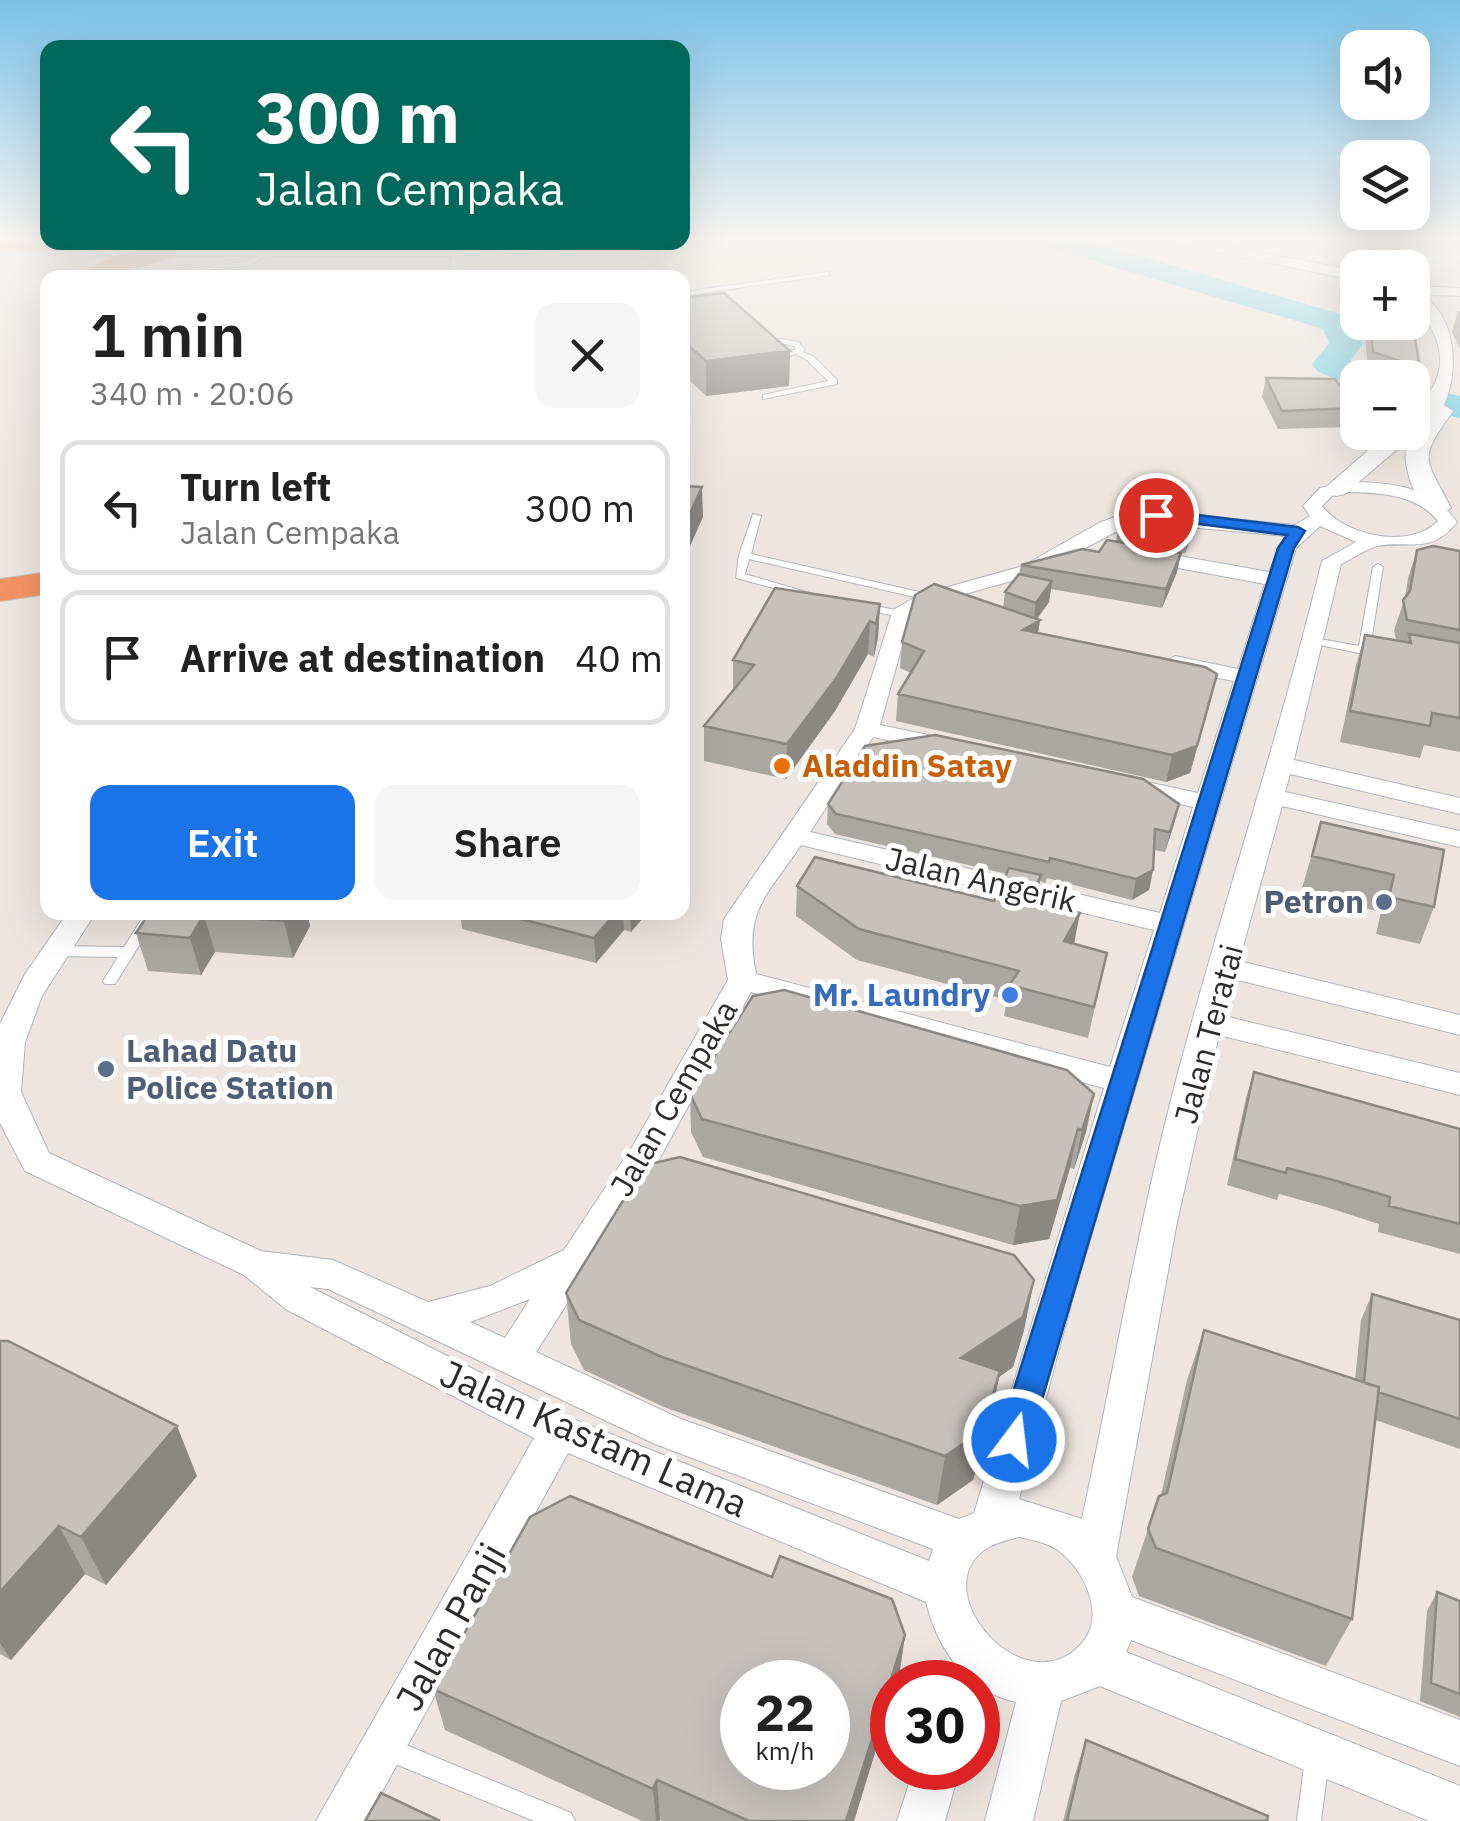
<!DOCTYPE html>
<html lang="en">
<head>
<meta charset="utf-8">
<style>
	:root { --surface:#fff; --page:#f6f6f6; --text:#222; --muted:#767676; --line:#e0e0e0; --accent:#1a73e8 }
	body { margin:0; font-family:"IBM Plex Sans",sans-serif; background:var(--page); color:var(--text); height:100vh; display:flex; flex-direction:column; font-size:38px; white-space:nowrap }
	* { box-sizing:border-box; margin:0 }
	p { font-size:32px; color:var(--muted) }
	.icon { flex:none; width:55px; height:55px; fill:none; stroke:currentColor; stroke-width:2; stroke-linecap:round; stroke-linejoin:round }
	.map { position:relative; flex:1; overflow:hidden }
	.panel { position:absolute; left:40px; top:270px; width:650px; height:650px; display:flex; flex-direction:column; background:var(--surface); border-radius:20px; box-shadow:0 10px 40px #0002 }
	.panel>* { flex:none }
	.guide { position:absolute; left:40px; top:40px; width:650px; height:210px; border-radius:20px; box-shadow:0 10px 40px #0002; background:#00695c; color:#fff; overflow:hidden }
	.tools { position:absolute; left:1340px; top:30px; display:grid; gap:20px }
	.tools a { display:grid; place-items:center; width:90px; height:90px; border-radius:20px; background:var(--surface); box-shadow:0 10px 40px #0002; font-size:50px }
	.speed { position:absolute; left:720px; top:1660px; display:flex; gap:20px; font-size:50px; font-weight:700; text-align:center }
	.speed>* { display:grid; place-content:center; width:130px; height:130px; border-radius:50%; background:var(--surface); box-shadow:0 10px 40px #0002; line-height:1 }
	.speed small { font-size:25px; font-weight:400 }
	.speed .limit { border:15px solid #d22; background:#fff; color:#111 }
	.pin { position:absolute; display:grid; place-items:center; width:85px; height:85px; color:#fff; margin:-42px; border:5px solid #fff; border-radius:50%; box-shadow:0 2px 10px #0007 }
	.me { position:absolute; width:110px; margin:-55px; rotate:15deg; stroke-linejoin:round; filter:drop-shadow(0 0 8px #0008) }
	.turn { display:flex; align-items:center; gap:35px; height:210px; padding:0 50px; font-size:45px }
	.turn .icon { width:130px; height:130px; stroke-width:2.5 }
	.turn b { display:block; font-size:70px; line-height:85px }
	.round { display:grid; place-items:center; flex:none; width:105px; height:105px; border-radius:20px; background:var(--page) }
	.summary { display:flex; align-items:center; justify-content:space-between; height:170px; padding:0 50px }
	h1 { font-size:60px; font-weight:600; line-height:75px }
	.cta { display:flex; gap:20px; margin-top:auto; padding:20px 50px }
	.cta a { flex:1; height:115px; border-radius:20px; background:var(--accent); color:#fff; font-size:40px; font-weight:600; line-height:115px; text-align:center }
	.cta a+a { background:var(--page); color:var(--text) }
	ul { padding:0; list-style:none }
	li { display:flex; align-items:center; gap:30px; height:135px; margin:0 20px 15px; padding:0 30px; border:5px solid var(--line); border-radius:20px }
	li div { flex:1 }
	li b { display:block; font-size:38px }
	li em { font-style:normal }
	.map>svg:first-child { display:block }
	.education { fill:#ede1d1 }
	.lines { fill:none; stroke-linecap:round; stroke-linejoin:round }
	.river { fill:#7bd6e7; fill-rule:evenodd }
	.lane-casing { stroke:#b1b4bc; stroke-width:2 }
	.street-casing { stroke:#b1b4bc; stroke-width:2 }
	.secondary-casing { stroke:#b1b4bc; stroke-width:2 }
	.highway-casing { stroke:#c4c4c4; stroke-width:2 }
	.lane { fill:#fff; fill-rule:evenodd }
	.street { fill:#fff; fill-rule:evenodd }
	.secondary { fill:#fff; fill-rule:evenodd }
	.highway { fill:#f49464; fill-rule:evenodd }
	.wall { fill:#aaa6a1 }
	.shaded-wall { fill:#8b8783 }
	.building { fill:#c6c1bb; stroke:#8b8783; stroke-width:2.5; fill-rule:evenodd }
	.route { fill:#1a73e8; stroke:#114b97; stroke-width:2.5 }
	.food-dot { fill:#e8710a; stroke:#fff; stroke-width:4 }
	.service-dot { fill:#5c6f8a; stroke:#fff; stroke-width:4 }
	.shop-dot { fill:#3f7fe0; stroke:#fff; stroke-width:4 }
	.labels { text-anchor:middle; stroke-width:10; stroke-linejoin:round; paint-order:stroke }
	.food-label { font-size:32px; font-weight:bold; fill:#c56008; stroke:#fff; text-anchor:start }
	.street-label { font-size:32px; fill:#2d2d2d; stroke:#fff }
	.service-label { font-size:32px; font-weight:bold; fill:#4e5e75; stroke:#fff; text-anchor:end }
	.shop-label { font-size:32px; font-weight:bold; fill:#366cbe; stroke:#fff; text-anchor:end }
	.near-street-label { font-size:38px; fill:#2d2d2d; stroke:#fff }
</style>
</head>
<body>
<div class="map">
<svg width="1460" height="1821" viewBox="0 0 1460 1821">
	<rect width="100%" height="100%" fill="#ede6e0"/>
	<path class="education" d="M 744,240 L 849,242 L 828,268 L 683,290 L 682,278 L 463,276 L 465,260 L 564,259 Z"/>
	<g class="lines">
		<path class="river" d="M 1039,240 L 1085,240 L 1347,316 L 1363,344 L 1350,361 L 1375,378 L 1358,378 L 1358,389 L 1317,371 L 1312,364 L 1329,343 L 1323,329 L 1043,246 Z
			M 1412,385 L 1460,396 L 1460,418 L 1412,407 Z"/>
		<defs>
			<path id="lane" d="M 145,242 L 159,242 L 175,247 L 172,249 Z
				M 453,249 L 456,251 L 459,278 L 453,278 L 450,251 Z
				M 270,251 L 275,252 L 246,266 L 179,273 L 176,271 L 245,262 Z
				M 828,272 L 830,275 L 682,296 L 682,292 Z
				M 780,339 L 799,342 L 805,350 L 803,352 L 813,356 L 837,380 L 837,384 L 763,399 L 763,395 L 828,381 L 807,360 L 796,354 L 785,357 L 755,350 L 762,341 ZM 780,343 L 794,346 L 796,349 L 785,353 L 764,349 L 767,345 Z
				M 753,514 L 761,516 L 751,554 L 928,594 L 933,597 L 928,600 L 749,559 L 745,574 L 816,595 L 811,598 L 736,578 L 739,555 Z
				M 1378,564 L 1383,567 L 1370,648 L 1381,651 L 1381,655 L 1364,654 L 1310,643 L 1310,639 L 1314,638 L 1359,646 L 1373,567 Z
				M 862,603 L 904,612 L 905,614 L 900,617 L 858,608 L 857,606 Z
				M 146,912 L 160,912 L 115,984 L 105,984 L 103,981 L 118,957 L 55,956 L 48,951 L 55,946 L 124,947 Z
				M 384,1736 L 571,1813 L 575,1821 L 534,1821 L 376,1756 L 372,1748 L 376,1740 Z
				M 1317,1746 L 1325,1750 L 1329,1758 L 1321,1821 L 1297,1821 L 1305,1758 L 1309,1750 Z"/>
			<path id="street" d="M 1412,286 L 1460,288 L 1460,296 L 1412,294 Z
				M 1349,482 C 1390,482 1431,486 1457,522 C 1431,555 1411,540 1377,546 C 1366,549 1352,559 1341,564 L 1294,760 L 1460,798 L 1460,814 L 1290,774 L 1285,792 L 1460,831 L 1460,847 L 1282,806 L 1239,961 L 1460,1015 L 1460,1035 L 1234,979 L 1224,1016 L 1460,1073 L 1460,1095 L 1219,1035 L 1177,1222 L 1116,1556 L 1132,1597 L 1460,1720 L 1460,1766 L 1131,1640 L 1126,1652 L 1460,1786 L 1460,1821 L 1429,1821 L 1100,1686 L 1061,1701 L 1033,1821 L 985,1821 L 1016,1702 C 966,1691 938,1650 926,1602 L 568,1453 L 366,1821 L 316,1821 L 534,1438 L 287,1310 L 244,1275 L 25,1171 L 0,1123 L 0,1024 L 25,974 L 68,912 L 96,912 L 42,996 L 25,1042 L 21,1092 L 49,1153 L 261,1251 L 333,1260 L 428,1302 L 490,1286 L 564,1250 L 632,1147 L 728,980 L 721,939 L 724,919 L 855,729 L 893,610 L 919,595 L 1023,566 L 1099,523 L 1133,510 L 1295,525 L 1310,516 L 1303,506 L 1320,488 ZM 1349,492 C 1381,493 1416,494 1438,521 C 1410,550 1345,536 1322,506 L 1332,496 ZM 1134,522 L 1285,536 L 1269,572 L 1146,550 L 1136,556 L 1146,562 L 1265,584 L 1238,669 L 1175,656 L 1164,663 L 1167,668 L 1234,681 L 1198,793 L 1128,778 L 1116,785 L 1119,790 L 1193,807 L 1160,913 L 810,832 L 873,737 L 949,753 L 961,746 L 957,741 L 880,725 L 910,617 L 950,598 L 1037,574 ZM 1320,526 L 1356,542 L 1322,561 C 1279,738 1220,912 1174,1088 C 1137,1230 1113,1375 1082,1519 L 1019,1499 L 1073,1297 L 1296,548 ZM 801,845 L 1154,930 L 1110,1067 L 756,974 C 743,910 767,896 801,845 ZM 751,992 L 1104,1088 L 974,1513 L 959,1519 L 681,1419 L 536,1352 L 656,1165 ZM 310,1287 L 328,1289 L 655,1444 L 933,1549 L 929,1561 L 573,1419 ZM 530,1299 L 505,1338 L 470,1322 ZM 1019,1537 C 1032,1540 1045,1542 1056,1549 C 1083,1567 1107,1614 1082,1643 C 1024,1709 920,1587 989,1547 C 998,1542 1010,1540 1019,1537 Z
				M 914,1768 L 960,1768 L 945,1821 L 897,1821 Z"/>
			<path id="secondary" d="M 1159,240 L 1196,240 L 1358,271 L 1358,281 Z
				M 521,242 L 642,242 L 634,247 L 453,256 L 95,256 L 86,251 L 95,246 Z
				M 1412,291 C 1457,306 1460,370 1444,405 L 1453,411 C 1418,461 1424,455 1451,508 L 1438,516 C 1415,510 1397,456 1410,438 L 1345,494 L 1336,496 L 1324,489 L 1389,432 L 1412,432 L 1412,412 C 1443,384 1450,355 1425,318 C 1417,307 1412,305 1412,291 Z"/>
			<path id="highway" d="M 0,240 L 110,242 L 111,245 L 100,252 L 0,250 Z
				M 168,245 L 176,247 L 176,257 C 142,265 109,278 74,278 L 115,255 Z
				M 48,572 L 48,594 L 0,601 L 0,579 Z"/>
		</defs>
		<use href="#lane" class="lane-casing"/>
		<use href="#street" class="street-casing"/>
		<use href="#secondary" class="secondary-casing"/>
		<use href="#highway" class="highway-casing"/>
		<use href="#lane" class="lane"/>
		<use href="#street" class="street"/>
		<use href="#secondary" class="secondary"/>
		<use href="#highway" class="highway"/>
	</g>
	<path class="wall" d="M 682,298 L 790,351 L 789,386 L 706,396 L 682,373 Z
		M 1458,311 L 1460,311 L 1460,349 L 1452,332 Z
		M 1364,322 L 1412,322 L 1420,368 L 1415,386 L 1412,385 L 1412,378 L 1390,378 L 1368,370 Z
		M 1266,378 L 1356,408 L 1351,427 L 1278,429 L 1262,397 Z
		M 1196,519 L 1192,535 L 1185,553 L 1116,541 L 1119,524 Z
		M 1417,550 L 1460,551 L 1460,752 L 1424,745 L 1420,758 L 1340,742 L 1356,665 L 1365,635 L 1396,640 L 1394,630 L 1405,598 L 1408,578 Z
		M 1099,552 L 1181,553 L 1177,572 L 1162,608 L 1051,589 L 1049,602 L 1037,619 L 1040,620 L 1038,633 L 1211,700 L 1190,773 L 1166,782 L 896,721 L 898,694 L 911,673 L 900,668 L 902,642 L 1003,608 L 1005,592 L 1019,574 L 1021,565 Z
		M 880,604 L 878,637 L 874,657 L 868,654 L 835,711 L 786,779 L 704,761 L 704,726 L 733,690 L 733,660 Z
		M 828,804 L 1174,824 L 1165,852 L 1154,850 L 1153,870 L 1149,890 L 1132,900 L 1047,878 L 1045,883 L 1040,881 L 1037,900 L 1074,944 L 1107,953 L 1088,1038 L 1004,1016 L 1007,1000 L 857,960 L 796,916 L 797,886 L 994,901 L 1007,874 L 835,834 L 827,824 Z
		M 1321,822 L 1444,850 L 1434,907 L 1420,944 L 1376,934 L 1381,912 L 1301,892 Z
		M 150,912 L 307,912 L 310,926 L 293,958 L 215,952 L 201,975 L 148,971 L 136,933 Z
		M 460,912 L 648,912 L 631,932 L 624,930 L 596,963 L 462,929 Z
		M 1254,1072 L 1460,1129 L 1460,1254 L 1378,1232 L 1379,1224 L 1323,1206 L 1279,1194 L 1277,1200 L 1227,1185 L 1246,1098 Z
		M 690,1094 L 1094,1094 L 1086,1132 L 1074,1169 L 1070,1168 L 1049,1239 L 1013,1245 L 703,1157 L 691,1132 Z
		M 1034,1280 L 1024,1330 L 1013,1367 L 999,1377 L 990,1421 L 973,1480 L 937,1505 L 664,1407 L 584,1370 L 571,1344 L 566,1293 Z
		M 1372,1294 L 1460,1320 L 1460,1449 L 1375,1420 L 1352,1619 L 1326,1666 L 1139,1596 L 1132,1577 L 1159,1496 L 1161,1495 L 1187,1380 L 1204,1330 L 1355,1380 L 1361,1320 Z
		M 0,1341 L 197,1476 L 106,1585 L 85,1574 L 11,1660 L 0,1654 Z
		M 1437,1592 L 1460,1601 L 1460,1717 L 1420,1701 L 1427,1611 Z
		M 905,1635 L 899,1677 L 892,1682 L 892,1697 L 854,1821 L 663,1821 L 660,1820 L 659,1821 L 642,1821 L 445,1730 L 433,1689 Z
		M 1086,1740 L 1267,1821 L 1063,1821 L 1075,1774 Z"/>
	<path class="shaded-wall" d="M 790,351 L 789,386 L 706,396 L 706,361 Z
		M 702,487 L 703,517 L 682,564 L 682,531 Z
		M 1196,519 L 1192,535 L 1185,553 L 1188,537 Z
		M 1181,553 L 1177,572 L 1162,608 L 1166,589 Z
		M 1052,581 L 1049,602 L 1034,623 L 1040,620 L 1036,645 L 1023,630 L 1033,624 L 1036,603 Z
		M 880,604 L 878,637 L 874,657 L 876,624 Z
		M 870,621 L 868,654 L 835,711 L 786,779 L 787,744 Z
		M 1217,674 L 1190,773 L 1166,782 L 1172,755 Z
		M 1179,804 L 1174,824 L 1165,852 L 1170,832 Z
		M 1153,870 L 1149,890 L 1132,900 L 1136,879 Z
		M 1041,875 L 1036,905 L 1031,898 Z
		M 289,912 L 307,912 L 310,926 L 293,958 L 284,921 Z
		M 616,912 L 623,912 L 624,930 L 596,963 L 594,938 Z
		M 630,912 L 648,912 L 631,932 Z
		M 1080,913 L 1074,944 L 1064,941 Z
		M 204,915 L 215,952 L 201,975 L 190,938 Z
		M 1094,1094 L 1086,1132 L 1074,1169 L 1082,1130 Z
		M 1078,1129 L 1070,1168 L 1049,1239 L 1013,1245 L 1020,1206 Z
		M 1034,1280 L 1024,1330 L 1013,1367 L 999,1377 L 990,1421 L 973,1480 L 937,1505 L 961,1358 Z
		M 177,1426 L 197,1476 L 106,1585 L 81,1537 Z
		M 59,1526 L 85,1574 L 11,1660 L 0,1643 L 0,1592 Z
		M 905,1635 L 899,1677 L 897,1682 L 892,1682 L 892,1697 L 854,1821 L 846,1821 Z
		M 657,1780 L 660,1820 L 659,1821 L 656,1821 L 653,1789 Z"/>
	<path class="building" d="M 724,293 L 790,351 L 706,361 L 682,340 L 682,298 Z
		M 1370,322 L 1412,322 L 1420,368 L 1373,352 Z
		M 1266,378 L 1335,379 L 1356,408 L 1282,411 Z
		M 682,486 L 702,487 L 682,531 Z
		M 1138,510 L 1196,519 L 1188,537 L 1119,524 Z
		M 1107,540 L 1181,553 L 1166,589 L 1021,565 L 1082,549 L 1099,552 Z
		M 1433,546 L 1460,551 L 1460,630 L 1407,620 L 1403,600 L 1410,591 L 1417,550 Z
		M 1019,574 L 1052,581 L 1036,603 L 1005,592 Z
		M 934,584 L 1040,620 L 1023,630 L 1205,667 L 1217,674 L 1197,746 L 1172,755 L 898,694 L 924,651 L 902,642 L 915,595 Z
		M 775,588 L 880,604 L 876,624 L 870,621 L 837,677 L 787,744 L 704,726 L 754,665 L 733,660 Z
		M 1409,634 L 1460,643 L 1460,718 L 1432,713 L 1430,726 L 1350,711 L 1365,635 L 1411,643 Z
		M 935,735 L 1143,779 L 1179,804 L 1170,832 L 1155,829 L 1153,870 L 1136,879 L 1050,858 L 1049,862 L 836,814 L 828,804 L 865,746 Z
		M 1321,822 L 1444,850 L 1434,907 L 1389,897 L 1394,875 L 1312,856 Z
		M 815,857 L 994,901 L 1009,868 L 1041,875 L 1031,898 L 1080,913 L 1064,941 L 1107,953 L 1094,1007 L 1009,985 L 1019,971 L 859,929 L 797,886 Z
		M 150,912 L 289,912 L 284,921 L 204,915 L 190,938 L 136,933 Z
		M 494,912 L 616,912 L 594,938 Z
		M 784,990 L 1067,1070 L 1094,1094 L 1082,1130 L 1078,1129 L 1057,1200 L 1020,1206 L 702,1119 L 690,1094 L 753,996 Z
		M 1254,1072 L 1460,1129 L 1460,1224 L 1389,1206 L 1390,1197 L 1333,1180 L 1287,1168 L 1286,1173 L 1235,1159 Z
		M 680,1157 L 1014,1255 L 1034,1280 L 1023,1317 L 961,1358 L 1000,1371 L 982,1431 L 945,1456 L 662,1357 L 579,1320 L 566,1293 L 645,1165 Z
		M 1372,1294 L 1460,1320 L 1460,1419 L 1378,1392 L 1379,1387 L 1364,1383 Z
		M 1204,1330 L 1379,1387 L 1352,1619 L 1156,1548 L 1148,1529 L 1159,1496 L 1167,1493 Z
		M 0,1341 L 8,1341 L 177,1426 L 81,1537 L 59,1526 L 0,1592 Z
		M 570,1496 L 772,1577 L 780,1556 L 892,1599 L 905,1635 L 846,1821 L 749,1821 L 657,1780 L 653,1789 L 433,1689 L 530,1517 ZM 742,1682 L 828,1682 L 828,1768 L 742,1768 Z
		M 1437,1592 L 1460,1601 L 1460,1694 L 1431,1683 Z
		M 1086,1740 L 1268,1816 L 1267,1821 L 1067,1821 Z
		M 381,1793 L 440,1821 L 365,1821 Z"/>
	<linearGradient id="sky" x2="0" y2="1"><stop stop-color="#7cc2e8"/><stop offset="0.48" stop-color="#f7f4f1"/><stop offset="1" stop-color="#f7f4f1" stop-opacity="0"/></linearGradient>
	<rect width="1460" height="495" fill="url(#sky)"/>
	<path class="route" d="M 1156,510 L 1298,527 L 1305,531 L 1294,548 L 1030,1440 L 1026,1450 L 1014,1455 L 1002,1450 L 998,1440 L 1278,548 L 1287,535 L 1151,518 L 1151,512 Z"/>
	<circle class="food-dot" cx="782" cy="766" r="10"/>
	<g class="service-dot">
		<circle cx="1384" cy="902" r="10"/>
		<circle cx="106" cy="1069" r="10"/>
	</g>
	<circle class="shop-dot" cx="1010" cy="995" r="10"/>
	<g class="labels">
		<g class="food-label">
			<text x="802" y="777">Aladdin Satay</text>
		</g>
		<g class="street-label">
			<text transform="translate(981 880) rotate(13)" y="11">Jalan Angerik</text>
			<text transform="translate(1209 1034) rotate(-75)" y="11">Jalan Teratai</text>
			<text transform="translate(674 1098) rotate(-60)" y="11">Jalan Cempaka</text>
		</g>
		<g class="service-label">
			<text x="1364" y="913">Petron</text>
			<text x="126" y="1062" text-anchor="start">Lahad Datu<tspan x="126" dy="37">Police Station</tspan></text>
		</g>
		<g class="shop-label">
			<text x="990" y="1006">Mr. Laundry</text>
		</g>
		<g class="near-street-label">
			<text transform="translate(594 1439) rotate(24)" y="13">Jalan Kastam Lama</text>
			<text transform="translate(451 1627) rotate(-61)" y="13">Jalan Panji</text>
		</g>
	</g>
</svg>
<div class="tools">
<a><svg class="icon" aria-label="sound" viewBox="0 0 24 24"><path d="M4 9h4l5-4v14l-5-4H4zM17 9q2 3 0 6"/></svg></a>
<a><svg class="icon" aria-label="layers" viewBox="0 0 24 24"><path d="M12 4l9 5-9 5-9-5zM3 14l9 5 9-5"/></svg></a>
<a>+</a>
<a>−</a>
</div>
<div class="speed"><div>22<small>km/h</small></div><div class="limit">30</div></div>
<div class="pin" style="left:1156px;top:515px;background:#d93025"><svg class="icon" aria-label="arrive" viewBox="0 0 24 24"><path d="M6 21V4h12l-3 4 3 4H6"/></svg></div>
<svg class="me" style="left:1014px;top:1440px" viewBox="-20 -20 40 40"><circle r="17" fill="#1a73e8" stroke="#fff" stroke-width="3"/><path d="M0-11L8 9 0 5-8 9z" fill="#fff"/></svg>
<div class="guide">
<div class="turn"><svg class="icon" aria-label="left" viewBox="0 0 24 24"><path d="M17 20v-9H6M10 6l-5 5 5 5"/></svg><div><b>300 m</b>Jalan Cempaka</div></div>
</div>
<section class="panel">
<div class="summary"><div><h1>1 min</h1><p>340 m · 20:06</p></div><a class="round"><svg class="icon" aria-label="close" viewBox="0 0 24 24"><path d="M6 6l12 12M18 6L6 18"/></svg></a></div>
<ul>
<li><svg class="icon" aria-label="left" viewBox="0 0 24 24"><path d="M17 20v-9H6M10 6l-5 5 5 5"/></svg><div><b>Turn left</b><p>Jalan Cempaka</p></div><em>300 m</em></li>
<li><svg class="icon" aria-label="arrive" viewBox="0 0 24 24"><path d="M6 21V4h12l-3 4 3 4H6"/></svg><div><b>Arrive at destination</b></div><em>40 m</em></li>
</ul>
<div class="cta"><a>Exit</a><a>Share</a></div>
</section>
</div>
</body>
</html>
